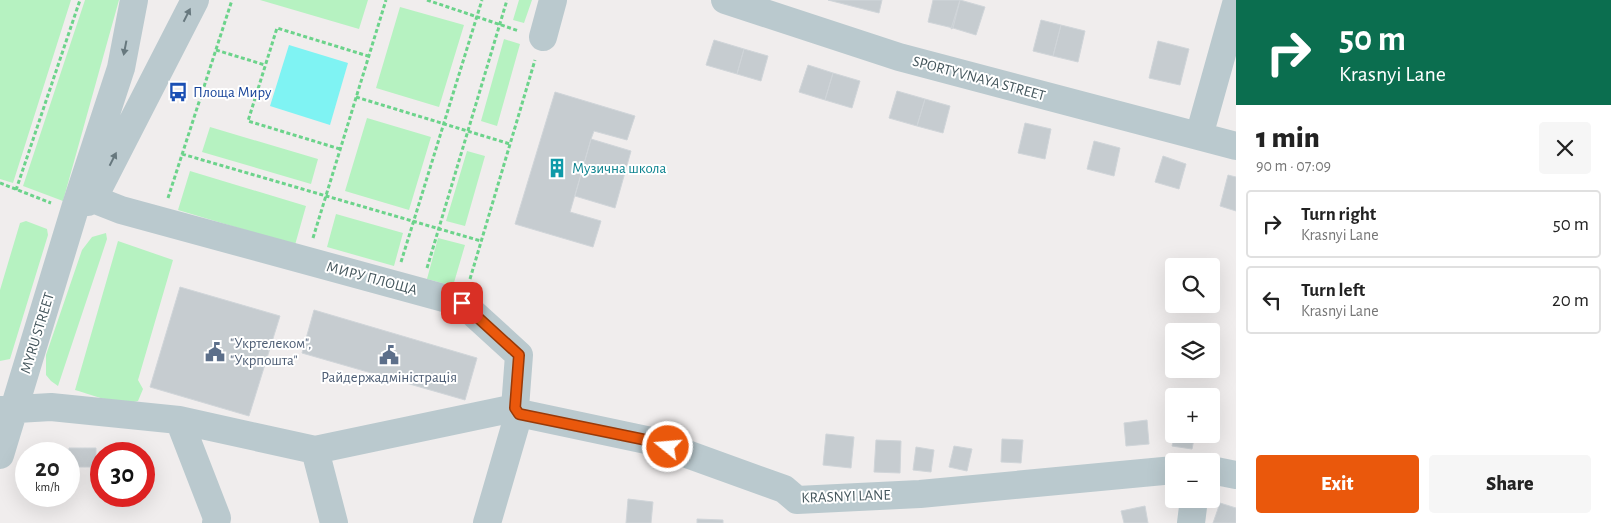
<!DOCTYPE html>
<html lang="en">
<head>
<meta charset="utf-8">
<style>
	:root { --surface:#fff; --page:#f6f6f6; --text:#222; --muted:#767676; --line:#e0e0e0; --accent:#ea580c }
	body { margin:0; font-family:"Alegreya Sans",sans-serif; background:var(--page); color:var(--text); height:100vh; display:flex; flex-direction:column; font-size:19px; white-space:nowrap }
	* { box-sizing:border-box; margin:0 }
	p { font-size:16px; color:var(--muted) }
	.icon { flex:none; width:28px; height:28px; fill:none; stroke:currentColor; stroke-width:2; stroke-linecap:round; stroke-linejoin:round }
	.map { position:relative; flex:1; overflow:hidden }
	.panel { display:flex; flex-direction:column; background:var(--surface); width:375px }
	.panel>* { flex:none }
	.banner { background:#0b6e4f; color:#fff; overflow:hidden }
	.fabs { position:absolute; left:1165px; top:258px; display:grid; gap:10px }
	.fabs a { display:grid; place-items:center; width:55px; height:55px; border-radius:5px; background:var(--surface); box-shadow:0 5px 20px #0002; font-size:25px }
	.speed { position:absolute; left:15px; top:442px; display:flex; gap:10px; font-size:25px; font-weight:700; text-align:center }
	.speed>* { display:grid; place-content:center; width:65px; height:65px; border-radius:50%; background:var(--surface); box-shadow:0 5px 20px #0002; line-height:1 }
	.speed small { font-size:12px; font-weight:400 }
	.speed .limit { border:8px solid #d22; background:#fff; color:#111 }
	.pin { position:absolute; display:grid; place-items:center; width:42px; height:42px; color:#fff; margin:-21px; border-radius:10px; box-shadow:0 2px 8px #0006 }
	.me { position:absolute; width:55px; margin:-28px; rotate:287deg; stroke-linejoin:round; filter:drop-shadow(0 0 4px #0008) }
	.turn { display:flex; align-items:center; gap:18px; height:105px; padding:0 20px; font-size:22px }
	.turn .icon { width:65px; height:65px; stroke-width:2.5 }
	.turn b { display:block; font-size:35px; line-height:42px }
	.round { display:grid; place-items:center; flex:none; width:52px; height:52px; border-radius:5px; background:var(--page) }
	.head { display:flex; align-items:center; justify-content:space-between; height:85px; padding:0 20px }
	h1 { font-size:30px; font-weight:800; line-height:38px }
	.primary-button { display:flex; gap:10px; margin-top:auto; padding:10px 20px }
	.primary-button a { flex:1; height:58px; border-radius:5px; background:var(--accent); color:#fff; font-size:20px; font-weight:800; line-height:58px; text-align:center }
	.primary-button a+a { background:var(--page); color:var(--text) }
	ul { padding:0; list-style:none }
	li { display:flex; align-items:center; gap:15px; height:68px; margin:0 10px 8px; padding:0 10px; border:2px solid var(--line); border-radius:5px }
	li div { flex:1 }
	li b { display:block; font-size:19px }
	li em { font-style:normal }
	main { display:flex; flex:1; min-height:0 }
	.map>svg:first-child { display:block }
	.green { fill:#b6f2c1 }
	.water { fill:#7ff3f3 }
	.building { fill:#c6ccd0; stroke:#d0d5d9 }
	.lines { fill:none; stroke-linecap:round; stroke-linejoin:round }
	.path { stroke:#6cd38b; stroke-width:3; stroke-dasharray:4 2.5; stroke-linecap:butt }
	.minor { stroke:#bac9ce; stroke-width:28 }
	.oneway { fill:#67787e }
	.route-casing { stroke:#983908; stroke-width:12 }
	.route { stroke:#ea580c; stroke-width:9 }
	.labels { text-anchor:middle; stroke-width:4; stroke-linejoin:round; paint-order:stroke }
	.street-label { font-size:15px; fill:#44565c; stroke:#fff }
	.transit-label { font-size:15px; fill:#164399; stroke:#fff; text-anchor:start }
	.culture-label { font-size:15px; fill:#0d838f; stroke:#fff; text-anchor:start }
	.service-label { font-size:15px; fill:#4e5e75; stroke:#fff; text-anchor:start }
</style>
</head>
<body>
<main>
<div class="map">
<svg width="1236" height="523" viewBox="0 0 1236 523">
	<rect width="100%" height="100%" fill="#f0eded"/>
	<path class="green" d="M 0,0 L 71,0 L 13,183 L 0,179 Z
		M 85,0 L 119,0 L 63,201 L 23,186 Z
		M 260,0 L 368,0 L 359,29 Z
		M 519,0 L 532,0 L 524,23 L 513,20 Z
		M 400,7 L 464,25 L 439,107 L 376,88 Z
		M 504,39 L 520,44 L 497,126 L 481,121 Z
		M 367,118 L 431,137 L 409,210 L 345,191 Z
		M 210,127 L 318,159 L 311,184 L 202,152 Z
		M 467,151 L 485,156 L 465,226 L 446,221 Z
		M 190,171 L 306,206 L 295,245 L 178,210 Z
		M 336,214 L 403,233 L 394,266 L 327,247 Z
		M 26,221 L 47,229 L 48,235 L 10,359 L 0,361 L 0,290 L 20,223 Z
		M 106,233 L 107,239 L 58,386 L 51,381 L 46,375 L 46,355 L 82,250 L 92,237 Z
		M 438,238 L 465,245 L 453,286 L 427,279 Z
		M 118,241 L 173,260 L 138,380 L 143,389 L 138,401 C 118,407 94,395 75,390 Z"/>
	<path class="water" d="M 289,45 L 348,63 L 330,125 L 270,106 Z"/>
	<path class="building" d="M 828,0 L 882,0 L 879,13 Z
		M 933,0 L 960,0 L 953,28 L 928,22 Z
		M 960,0 L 985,7 L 976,35 L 953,28 L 951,29 Z
		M 1041,20 L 1061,25 L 1053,56 L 1033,51 Z
		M 1061,25 L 1085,31 L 1078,62 L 1053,56 Z
		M 714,40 L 744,49 L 737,74 L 706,65 Z
		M 1158,41 L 1189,49 L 1180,85 L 1149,78 Z
		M 744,49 L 768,56 L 761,81 L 737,74 Z
		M 808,65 L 833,73 L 825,100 L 799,92 Z
		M 833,73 L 860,81 L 852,108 L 825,100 Z
		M 897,91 L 925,99 L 917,126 L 889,118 Z
		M 555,92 L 635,116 L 627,140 L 594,131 L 591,139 L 570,212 L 601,221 L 593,247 L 515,224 Z
		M 925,99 L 950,106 L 943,133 L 917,126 Z
		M 1025,123 L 1051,129 L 1045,159 L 1018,153 Z
		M 591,139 L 631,151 L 615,208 L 575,196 Z
		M 1094,141 L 1120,148 L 1114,176 L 1087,169 Z
		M 1163,156 L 1186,164 L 1179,189 L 1155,182 Z
		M 1228,175 L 1236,177 L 1236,211 L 1220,206 Z
		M 180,287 L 280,316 L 249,416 L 150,387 Z
		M 314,310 L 477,358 L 465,400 L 302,353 Z
		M 1147,420 L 1149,444 L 1126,446 L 1124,423 Z
		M 826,434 L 854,437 L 851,468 L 823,465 Z
		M 1175,434 L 1195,434 L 1192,449 L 1172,446 Z
		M 1002,439 L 1023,440 L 1021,463 L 1001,462 Z
		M 876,440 L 901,441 L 900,473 L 874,472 Z
		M 954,446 L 972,449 L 967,471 L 949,467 Z
		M 916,447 L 934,450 L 931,472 L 913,470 Z
		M 69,448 L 96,448 L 96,467 L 69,467 Z
		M 628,499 L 653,502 L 651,523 L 626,523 Z
		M 1220,503 L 1236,508 L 1236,523 L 1213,523 Z
		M 1145,506 L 1148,523 L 1124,523 L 1121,511 Z
		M 697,519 L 723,520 L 723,523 L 697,523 Z"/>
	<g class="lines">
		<path class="path" d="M 427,0 L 519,31
			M 216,50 L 265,65
			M 356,97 L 510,144
			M 340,149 L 248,121 L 277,28 L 368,56
			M 182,154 L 481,241
			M 0,183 L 51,203
			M 16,190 L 80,0
			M 168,198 L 232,0
			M 313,238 L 386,0
			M 401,262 L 482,0
			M 427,268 L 507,0
			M 470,279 L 535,60"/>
		<path class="minor" d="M 725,0 L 899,57 L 1236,146
			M 543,37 L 553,0
			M 1199,136 L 1236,4
			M 93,199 L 121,210 L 462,303 L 519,355 L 515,408 L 519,413 L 651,441 L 784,489 L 797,500 L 920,494 L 1174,470
			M 88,202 L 93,199 L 195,0
			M 0,410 L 51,407 L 179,420 L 315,450 L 515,408
			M 179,420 L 217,518 L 216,523
			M 315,450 L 334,523
			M 0,455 L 76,205 L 121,68 L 134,0
			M 1211,470 L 1236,475
			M 487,523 L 519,413
			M 1191,523 L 1194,499"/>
	</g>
	<defs><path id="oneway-solid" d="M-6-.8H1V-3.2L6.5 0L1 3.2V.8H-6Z" transform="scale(1.25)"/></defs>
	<g class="oneway">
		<use href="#oneway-solid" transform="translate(187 15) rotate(-63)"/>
		<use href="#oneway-solid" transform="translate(125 48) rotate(101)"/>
		<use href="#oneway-solid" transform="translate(113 159) rotate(-63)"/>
	</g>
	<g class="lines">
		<defs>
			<path id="route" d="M 462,303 L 519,355 L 515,408 L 519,414 L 651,441 L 668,447"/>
		</defs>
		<use href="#route" class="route-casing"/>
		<use href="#route" class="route"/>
	</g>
	<defs>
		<symbol id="bus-bare" viewBox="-9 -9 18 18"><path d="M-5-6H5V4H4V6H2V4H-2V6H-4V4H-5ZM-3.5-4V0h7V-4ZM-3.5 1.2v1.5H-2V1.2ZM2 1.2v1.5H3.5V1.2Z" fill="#1a4fb4" stroke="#fff" stroke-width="2.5" paint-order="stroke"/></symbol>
		<symbol id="building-bare" viewBox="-9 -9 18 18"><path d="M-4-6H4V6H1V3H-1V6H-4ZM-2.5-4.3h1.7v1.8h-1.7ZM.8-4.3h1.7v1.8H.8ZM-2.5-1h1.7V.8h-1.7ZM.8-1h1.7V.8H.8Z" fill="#0f9aa8" stroke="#fff" stroke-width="2.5" paint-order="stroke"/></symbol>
		<symbol id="civic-bare" viewBox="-9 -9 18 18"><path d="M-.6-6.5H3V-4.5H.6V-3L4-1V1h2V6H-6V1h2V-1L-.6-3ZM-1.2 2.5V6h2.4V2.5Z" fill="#5c6f8a" stroke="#fff" stroke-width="2.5" paint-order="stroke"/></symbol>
	</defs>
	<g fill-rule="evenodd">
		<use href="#bus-bare" x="164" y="78" width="28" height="28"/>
		<use href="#building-bare" x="543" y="154" width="28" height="28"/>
		<use href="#civic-bare" x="201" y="338" width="28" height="28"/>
		<use href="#civic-bare" x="375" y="341" width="28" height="28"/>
	</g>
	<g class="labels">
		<g class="street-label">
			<text transform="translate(979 78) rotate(15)" y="5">SPORTYVNAYA STREET</text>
			<text transform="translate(372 278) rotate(15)" y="5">МИРУ ПЛОЩА</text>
			<text transform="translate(37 333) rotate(-73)" y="5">MYRU STREET</text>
			<text transform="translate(846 496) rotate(-2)" y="5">KRASNYI LANE</text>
		</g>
		<g class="transit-label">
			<text x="193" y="97">Площа Миру</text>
		</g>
		<g class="culture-label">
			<text x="572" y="173">Музична школа</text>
		</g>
		<g class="service-label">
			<text x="230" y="348">"Укртелеком",<tspan x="230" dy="17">"Укрпошта"</tspan></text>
			<text x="389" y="382" text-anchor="middle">Райдержадміністрація</text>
		</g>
	</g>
</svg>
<div class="fabs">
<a><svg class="icon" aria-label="search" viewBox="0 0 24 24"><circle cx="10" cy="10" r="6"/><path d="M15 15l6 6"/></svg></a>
<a><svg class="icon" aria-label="layers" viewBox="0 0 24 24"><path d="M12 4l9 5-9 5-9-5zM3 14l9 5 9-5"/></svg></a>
<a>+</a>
<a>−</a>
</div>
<div class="speed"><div>20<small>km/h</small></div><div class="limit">30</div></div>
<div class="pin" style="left:462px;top:303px;background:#d93025"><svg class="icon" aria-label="arrive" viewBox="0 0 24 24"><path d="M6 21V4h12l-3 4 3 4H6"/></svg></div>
<svg class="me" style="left:668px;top:447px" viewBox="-20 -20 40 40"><circle r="17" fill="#ea580c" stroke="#fff" stroke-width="3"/><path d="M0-11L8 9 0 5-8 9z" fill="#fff"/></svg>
</div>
<section class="panel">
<div class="banner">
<div class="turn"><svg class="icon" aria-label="right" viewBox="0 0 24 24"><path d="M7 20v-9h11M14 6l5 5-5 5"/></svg><div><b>50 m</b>Krasnyi Lane</div></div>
</div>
<div class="head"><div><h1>1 min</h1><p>90 m · 07:09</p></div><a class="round"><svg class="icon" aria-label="close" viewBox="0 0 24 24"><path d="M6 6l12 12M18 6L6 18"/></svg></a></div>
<ul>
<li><svg class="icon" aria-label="right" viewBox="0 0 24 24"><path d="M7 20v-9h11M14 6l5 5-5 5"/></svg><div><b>Turn right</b><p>Krasnyi Lane</p></div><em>50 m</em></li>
<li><svg class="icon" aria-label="left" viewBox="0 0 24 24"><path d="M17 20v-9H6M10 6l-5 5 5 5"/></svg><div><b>Turn left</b><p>Krasnyi Lane</p></div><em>20 m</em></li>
</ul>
<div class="primary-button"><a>Exit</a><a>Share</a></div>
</section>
</main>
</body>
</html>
